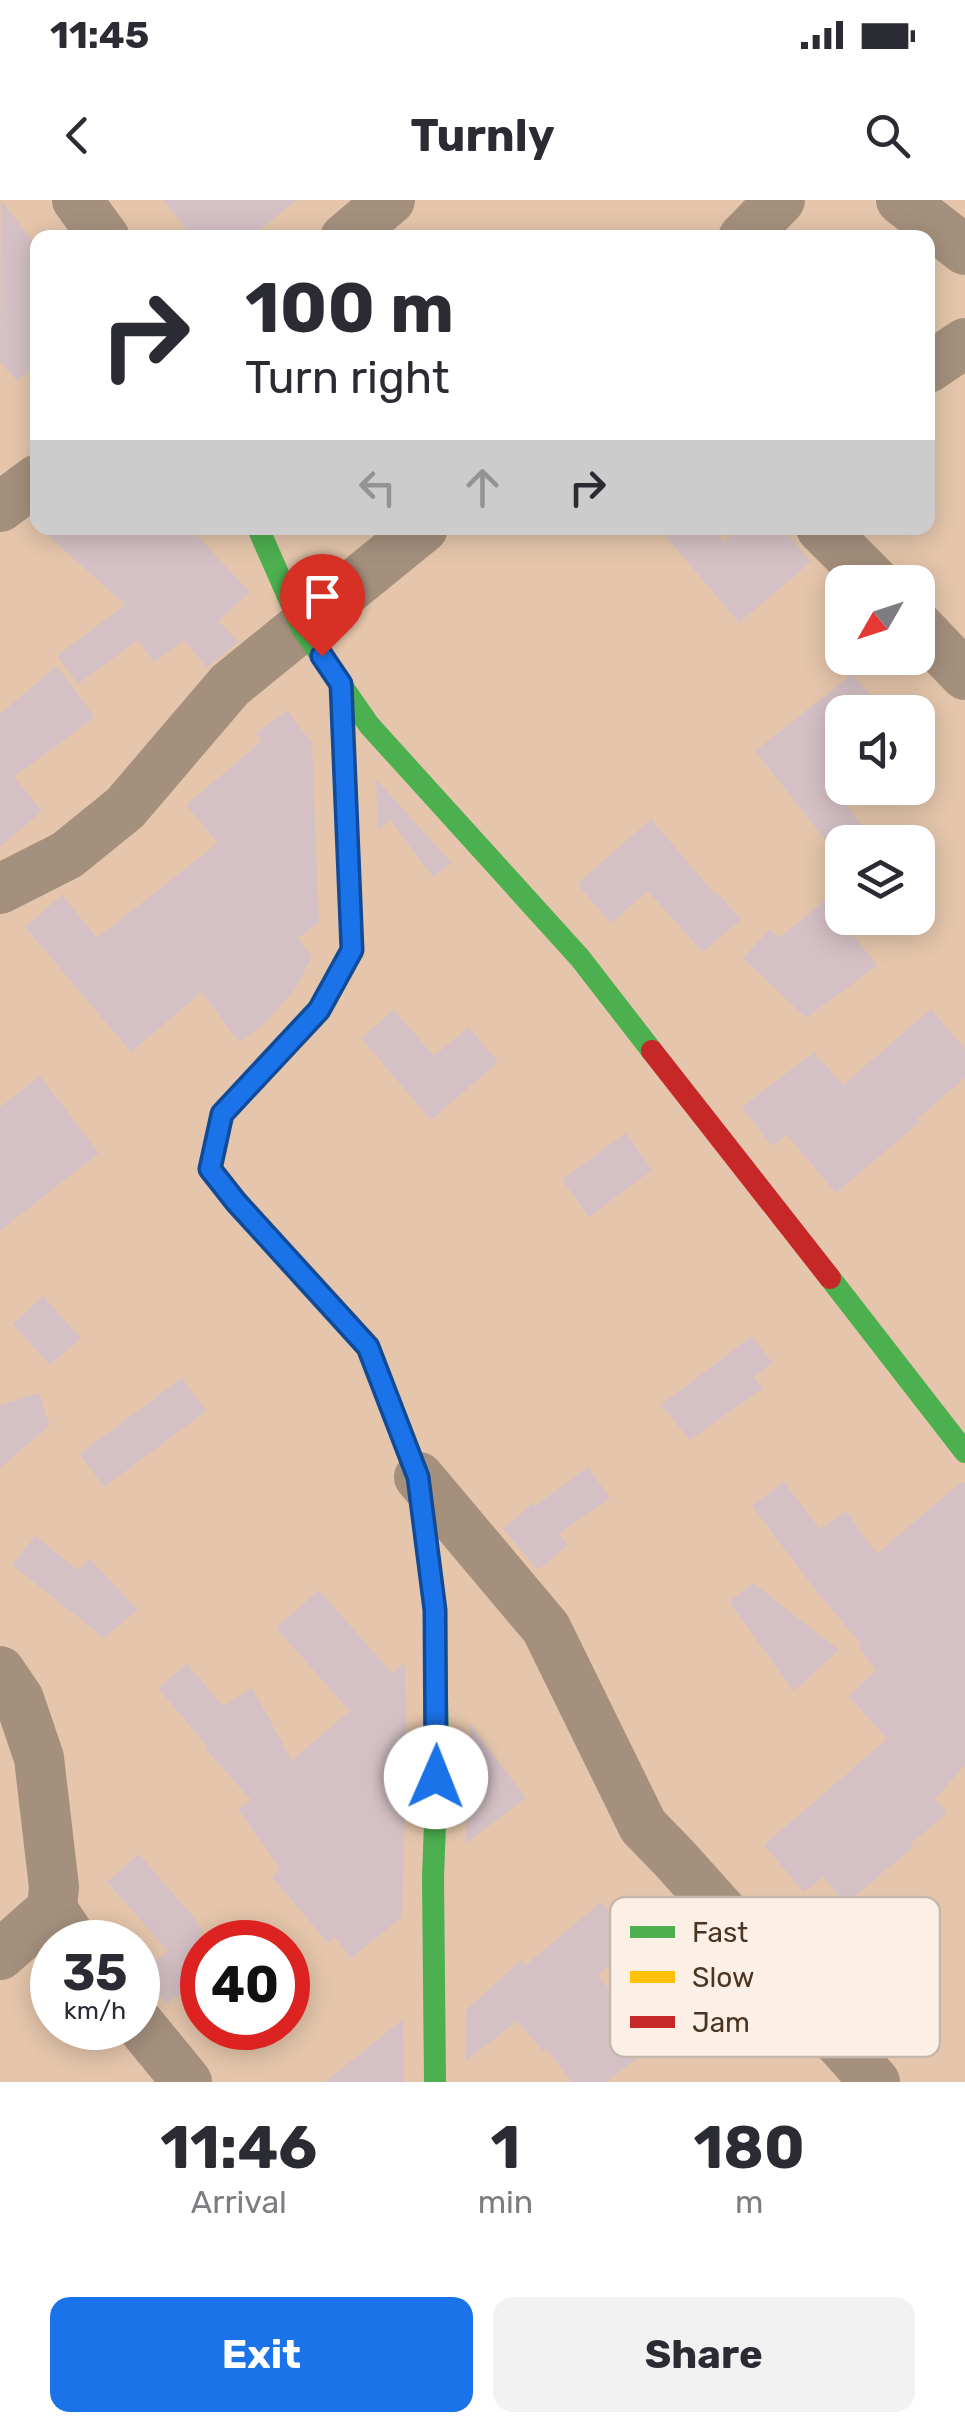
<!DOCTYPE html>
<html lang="en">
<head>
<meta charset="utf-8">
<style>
	:root { --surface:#fff; --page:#f2f2f3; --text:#2b2b33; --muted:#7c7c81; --accent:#1a73e8 }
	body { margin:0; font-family:Rubik,sans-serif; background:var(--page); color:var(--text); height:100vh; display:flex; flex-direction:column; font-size:38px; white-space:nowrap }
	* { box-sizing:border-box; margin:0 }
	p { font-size:32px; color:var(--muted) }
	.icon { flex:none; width:55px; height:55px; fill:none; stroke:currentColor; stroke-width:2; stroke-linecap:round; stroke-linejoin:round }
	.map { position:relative; height:1882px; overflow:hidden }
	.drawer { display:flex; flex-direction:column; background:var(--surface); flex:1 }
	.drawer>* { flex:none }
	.top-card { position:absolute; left:30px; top:30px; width:905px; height:305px; border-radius:20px; box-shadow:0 5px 25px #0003; background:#fff; color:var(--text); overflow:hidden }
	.needle { width:65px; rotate:231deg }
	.controls { position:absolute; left:825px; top:365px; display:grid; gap:20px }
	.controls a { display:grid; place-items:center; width:110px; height:110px; border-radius:20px; background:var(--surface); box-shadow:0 5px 25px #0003; font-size:50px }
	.speed { position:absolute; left:30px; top:1720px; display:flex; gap:20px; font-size:50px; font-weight:700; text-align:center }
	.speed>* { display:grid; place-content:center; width:130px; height:130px; border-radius:50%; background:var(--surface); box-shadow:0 5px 25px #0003; line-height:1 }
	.speed small { font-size:25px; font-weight:400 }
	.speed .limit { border:15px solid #d22; background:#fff; color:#111 }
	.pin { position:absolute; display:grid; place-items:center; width:85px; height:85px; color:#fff; margin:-102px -42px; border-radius:50% 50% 50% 0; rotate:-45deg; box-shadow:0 0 10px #0007 }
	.pin .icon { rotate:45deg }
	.me { position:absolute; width:110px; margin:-55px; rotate:1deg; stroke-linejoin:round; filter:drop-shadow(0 0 8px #0008) }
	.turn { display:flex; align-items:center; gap:35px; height:210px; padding:0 50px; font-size:45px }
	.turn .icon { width:130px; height:130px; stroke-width:2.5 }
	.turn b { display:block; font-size:70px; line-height:85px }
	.lanes { display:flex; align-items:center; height:95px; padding:0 50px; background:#0003; justify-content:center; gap:50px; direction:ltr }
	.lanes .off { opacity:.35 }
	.eta { display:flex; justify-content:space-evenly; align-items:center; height:170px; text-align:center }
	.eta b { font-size:60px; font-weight:700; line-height:70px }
	.action { display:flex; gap:20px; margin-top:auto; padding:20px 50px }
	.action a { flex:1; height:115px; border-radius:20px; background:var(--accent); color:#fff; font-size:40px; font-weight:700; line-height:115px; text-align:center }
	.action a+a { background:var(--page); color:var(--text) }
	.status { display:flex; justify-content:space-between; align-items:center; height:70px; padding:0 50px; background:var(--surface); direction:ltr }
	.status svg { height:28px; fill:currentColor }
	header { display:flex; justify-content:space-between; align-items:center; height:130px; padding:0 50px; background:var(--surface); font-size:45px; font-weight:700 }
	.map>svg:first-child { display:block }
	.building { fill:#d5c1c5 }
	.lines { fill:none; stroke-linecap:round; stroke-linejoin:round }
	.street { stroke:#a5907d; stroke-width:50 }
	.fast { stroke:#4caf50; stroke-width:22 }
	.slow { stroke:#ffc107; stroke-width:22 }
	.jam { stroke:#c62828; stroke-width:22 }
	.route-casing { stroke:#114b97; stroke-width:25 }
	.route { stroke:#1a73e8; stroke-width:18 }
	.key { fill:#fbefe6; stroke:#c6b7ab; stroke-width:2.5 }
	.key-label { font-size:28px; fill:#4b3421 }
</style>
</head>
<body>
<div class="status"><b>11:45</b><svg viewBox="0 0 49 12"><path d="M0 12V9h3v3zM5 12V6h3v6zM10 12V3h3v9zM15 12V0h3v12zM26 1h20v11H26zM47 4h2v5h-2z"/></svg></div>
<header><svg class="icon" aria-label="back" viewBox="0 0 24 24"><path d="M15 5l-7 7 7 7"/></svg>Turnly<svg class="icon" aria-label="search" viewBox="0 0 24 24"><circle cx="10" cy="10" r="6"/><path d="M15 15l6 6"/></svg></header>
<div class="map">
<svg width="965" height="1882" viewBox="0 0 965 1882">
	<rect width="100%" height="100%" fill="#e5c6ac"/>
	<path class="building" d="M 1,0 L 38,48 L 38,164 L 17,181 L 0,162 Z
		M 163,0 L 297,0 L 250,38 L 194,38 Z
		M 40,328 L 190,328 L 250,392 L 219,421 L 238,442 L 207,468 L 184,440 L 154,462 L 138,440 L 78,484 L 57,456 L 125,405 Z
		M 659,328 L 712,328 L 724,342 L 740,328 L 782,328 L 811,362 L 739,423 Z
		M 57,466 L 95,517 L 14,577 L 42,611 L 0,647 L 0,514 Z
		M 853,474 L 876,503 L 864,512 L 842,512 L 842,594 L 839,596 L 875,642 L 827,642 L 755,551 Z
		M 287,510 L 312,543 L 319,722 L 298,738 L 312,757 L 293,792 L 263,825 L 239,842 L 202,792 L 131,852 L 25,727 L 62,695 L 97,738 L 218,643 L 186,605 L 262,541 L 256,533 Z
		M 376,579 L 452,663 L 433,677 L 390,620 L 378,631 Z
		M 651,619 L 716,695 L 718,693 L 741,720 L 703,752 L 648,691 L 611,723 L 577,684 Z
		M 842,687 L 842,720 L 877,766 L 806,818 L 743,758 L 770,729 L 779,738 Z
		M 931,809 L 965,849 L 965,878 L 917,919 L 920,922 L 836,993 L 787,935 L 772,946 L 742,907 L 814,852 L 843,885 Z
		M 394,810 L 434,856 L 469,827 L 498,862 L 431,920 L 361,838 Z
		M 40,876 L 99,953 L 0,1031 L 0,907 Z
		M 626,933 L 652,970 L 589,1017 L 562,980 Z
		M 43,1096 L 81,1138 L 50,1165 L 13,1124 Z
		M 752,1136 L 773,1163 L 754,1177 L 763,1188 L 690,1240 L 661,1205 Z
		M 182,1178 L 206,1211 L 104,1287 L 80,1254 Z
		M 39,1193 L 50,1225 L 0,1268 L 0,1205 Z
		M 588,1267 L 610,1298 L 559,1334 L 568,1345 L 538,1370 L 503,1329 L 533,1303 L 535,1306 Z
		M 784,1282 L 820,1329 L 846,1311 L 877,1354 L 961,1282 L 965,1283 L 965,1565 L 935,1599 L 947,1613 L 910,1644 L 913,1647 L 846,1704 L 823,1677 L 804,1692 L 764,1645 L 887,1539 L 849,1496 L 876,1470 L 859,1447 L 861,1444 L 814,1388 L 752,1306 Z
		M 35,1336 L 78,1370 L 90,1359 L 138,1410 L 104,1438 L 12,1365 Z
		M 753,1383 L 839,1450 L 794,1491 L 729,1402 Z
		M 319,1390 L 392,1473 L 405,1463 L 407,1544 L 402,1717 L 351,1758 L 335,1737 L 328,1743 L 272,1677 L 280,1669 L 238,1609 L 251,1600 L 205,1548 L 207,1546 L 158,1488 L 187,1464 L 223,1506 L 252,1488 L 292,1560 L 350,1511 L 276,1428 Z
		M 469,1522 L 526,1598 L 466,1643 L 469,1545 Z
		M 139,1654 L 197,1721 L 195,1722 L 200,1728 L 202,1726 L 202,1791 L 196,1783 L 166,1804 L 143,1770 L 168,1751 L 107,1682 Z
		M 601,1702 L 635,1743 L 598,1775 L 653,1846 L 606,1882 L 572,1882 L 546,1848 L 543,1851 L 517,1821 L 466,1861 L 466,1810 L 521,1760 L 526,1765 Z
		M 403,1819 L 404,1882 L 325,1882 L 370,1846 Z"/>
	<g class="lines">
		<path class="street" d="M 77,0 L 105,38
			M 901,0 L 965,50
			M 345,38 L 390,0
			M 743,38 L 780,0
			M 928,168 L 965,143
			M 0,307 L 38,279
			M 821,328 L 875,382
			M 918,426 L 965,475
			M 0,689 L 67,655 L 125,608 L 230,485 L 423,328
			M 419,1277 L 546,1428 L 643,1626 L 675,1659 L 875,1882
			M 0,1471 L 19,1499 L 39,1558 L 54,1687 L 52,1709 L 74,1742
			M 0,1755 L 52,1709
			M 138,1822 L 187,1882"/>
		<path class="fast" d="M 258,328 L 302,428 L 369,525 L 580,758 L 652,851
			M 257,1026 L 368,1147 L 419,1277 L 435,1410 L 438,1544 L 433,1677 L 435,1882
			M 830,1078 L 965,1252"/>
		<path class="slow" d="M 257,1026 L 210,969 L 223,913 L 319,810 L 351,750 L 341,484"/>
		<path class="jam" d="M 652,851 L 830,1078"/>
	</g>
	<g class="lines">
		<defs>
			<path id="route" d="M 322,456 L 341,484 L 352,750 L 319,810 L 222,914 L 210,969 L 236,1002 L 368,1147 L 418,1277 L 435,1410 L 436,1577"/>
		</defs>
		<use href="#route" class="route-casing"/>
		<use href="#route" class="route"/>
	</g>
	<rect x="610" y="1697" width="330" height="160" rx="15" class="key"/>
	<rect x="630" y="1726" width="45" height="12" fill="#4caf50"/>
	<rect x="630" y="1771" width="45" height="12" fill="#ffc107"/>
	<rect x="630" y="1816" width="45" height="12" fill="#c62828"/>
	<g class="key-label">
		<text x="692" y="1742">Fast</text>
		<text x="692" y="1787">Slow</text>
		<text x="692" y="1832">Jam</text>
	</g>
</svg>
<div class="controls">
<a><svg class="needle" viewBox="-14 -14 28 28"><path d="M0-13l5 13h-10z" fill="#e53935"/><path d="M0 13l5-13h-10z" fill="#7c7c81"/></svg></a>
<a><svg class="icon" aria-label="sound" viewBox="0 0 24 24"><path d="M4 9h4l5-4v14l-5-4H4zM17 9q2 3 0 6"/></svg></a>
<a><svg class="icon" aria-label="layers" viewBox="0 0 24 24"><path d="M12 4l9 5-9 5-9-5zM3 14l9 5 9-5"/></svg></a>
</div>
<div class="speed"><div>35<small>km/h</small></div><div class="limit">40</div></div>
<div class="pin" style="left:322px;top:456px;background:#d93025"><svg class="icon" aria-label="arrive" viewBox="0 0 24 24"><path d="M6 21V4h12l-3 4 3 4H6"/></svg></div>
<svg class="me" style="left:436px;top:1577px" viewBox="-20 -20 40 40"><circle r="19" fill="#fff"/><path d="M0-13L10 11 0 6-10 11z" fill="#1a73e8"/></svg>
<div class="top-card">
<div class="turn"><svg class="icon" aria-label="right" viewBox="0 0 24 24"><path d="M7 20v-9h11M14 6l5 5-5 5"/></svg><div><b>100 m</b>Turn right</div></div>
<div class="lanes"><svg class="icon off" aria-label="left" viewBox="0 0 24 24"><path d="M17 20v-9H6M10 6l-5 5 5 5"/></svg><svg class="icon off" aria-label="ahead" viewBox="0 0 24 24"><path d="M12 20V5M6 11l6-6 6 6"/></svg><svg class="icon" aria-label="right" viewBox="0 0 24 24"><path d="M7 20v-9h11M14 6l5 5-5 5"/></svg></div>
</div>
</div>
<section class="drawer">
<div class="eta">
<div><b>11:46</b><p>Arrival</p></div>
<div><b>1</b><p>min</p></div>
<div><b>180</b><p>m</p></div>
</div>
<div class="action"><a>Exit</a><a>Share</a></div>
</section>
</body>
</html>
